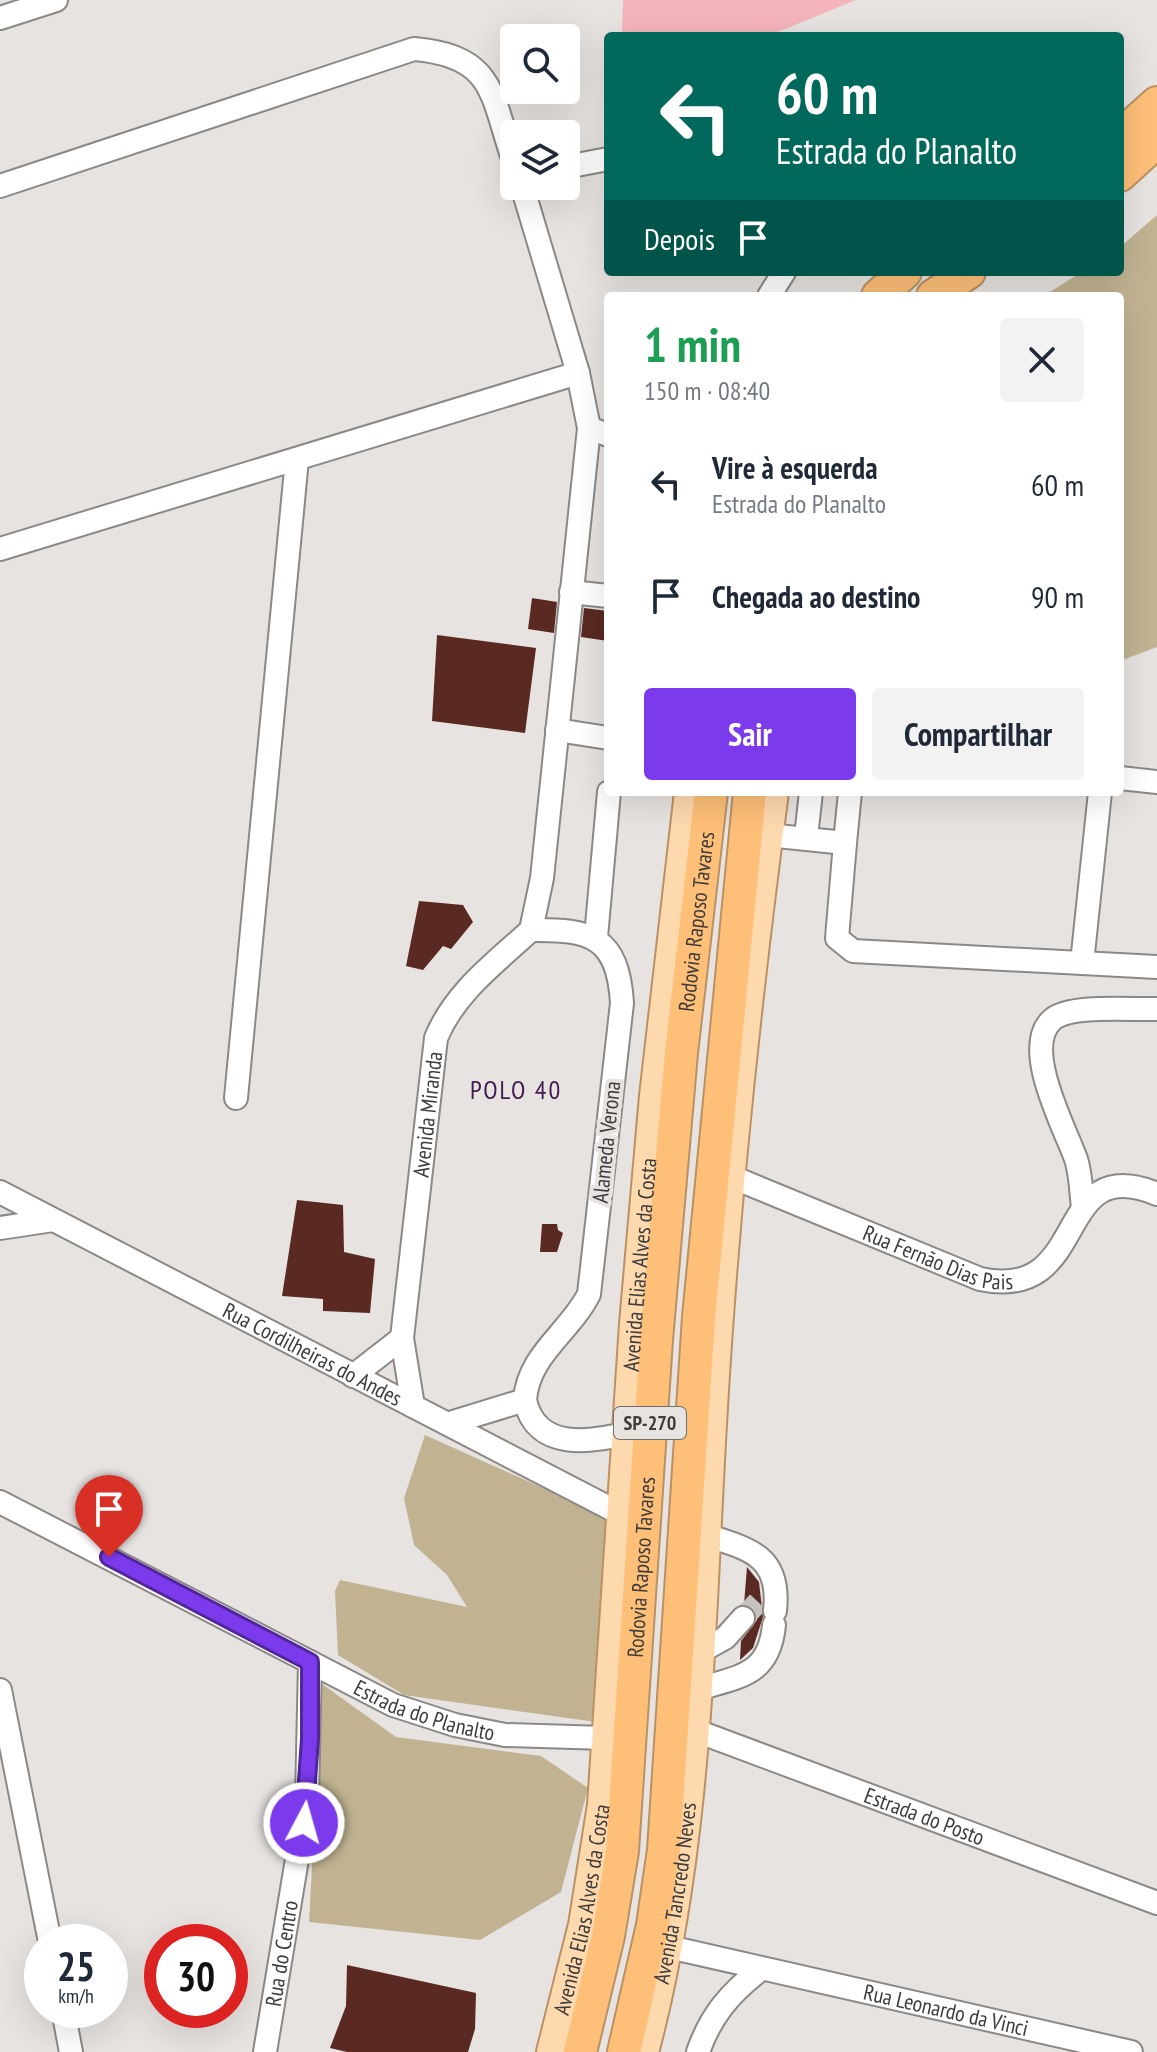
<!DOCTYPE html>
<html lang="pt">
<head>
<meta charset="utf-8">
<style>
	:root { --surface:#fff; --page:#f2f2f3; --text:#1f2937; --muted:#747a83; --accent:#7c3aed }
	body { margin:0; font-family:"PT Sans Narrow",sans-serif; background:var(--page); color:var(--text); height:100vh; display:flex; flex-direction:column; font-size:30px; white-space:nowrap }
	* { box-sizing:border-box; margin:0 }
	p { font-size:26px; color:var(--muted) }
	.icon { flex:none; width:44px; height:44px; fill:none; stroke:currentColor; stroke-width:2; stroke-linecap:round; stroke-linejoin:round }
	.map { position:relative; flex:1; overflow:hidden }
	.drawer { position:absolute; left:604px; top:292px; width:520px; height:504px; display:flex; flex-direction:column; background:var(--surface); border-radius:8px; box-shadow:0 8px 32px #0002 }
	.drawer>* { flex:none }
	.hud { position:absolute; left:604px; top:32px; width:520px; height:244px; border-radius:8px; box-shadow:0 8px 32px #0002; background:#00695c; color:#fff; overflow:hidden }
	.tools { position:absolute; left:500px; top:24px; display:grid; gap:16px }
	.tools a { display:grid; place-items:center; width:80px; height:80px; border-radius:8px; background:var(--surface); box-shadow:0 8px 32px #0002; font-size:40px }
	.speed { position:absolute; left:24px; top:1924px; display:flex; gap:16px; font-size:40px; font-weight:700; text-align:center }
	.speed>* { display:grid; place-content:center; width:104px; height:104px; border-radius:50%; background:var(--surface); box-shadow:0 8px 32px #0002; line-height:1 }
	.speed small { font-size:20px; font-weight:400 }
	.speed .limit { border:12px solid #d22; background:#fff; color:#111 }
	.pin { position:absolute; display:grid; place-items:center; width:68px; height:68px; color:#fff; margin:-82px -34px; border-radius:50% 50% 50% 0; rotate:-45deg; box-shadow:0 0 8px #0007 }
	.pin .icon { rotate:45deg }
	.me { position:absolute; width:88px; margin:-44px; rotate:6deg; stroke-linejoin:round; filter:drop-shadow(0 0 6px #0008) }
	.turn { display:flex; align-items:center; gap:28px; height:168px; padding:0 40px; font-size:36px }
	.turn .icon { width:104px; height:104px; stroke-width:2.5 }
	.turn b { display:block; font-size:56px; line-height:68px }
	.then { display:flex; align-items:center; height:76px; padding:0 40px; background:#0003; gap:16px; font-size:30px }
	.round { display:grid; place-items:center; flex:none; width:84px; height:84px; border-radius:8px; background:var(--page) }
	.head { display:flex; align-items:center; justify-content:space-between; height:136px; padding:0 40px }
	h1 { font-size:48px; font-weight:600; line-height:60px; color:#1e9e55 }
	.action { display:flex; gap:16px; margin-top:auto; padding:16px 40px }
	.action a { flex:1; height:92px; border-radius:8px; background:var(--accent); color:#fff; font-size:32px; font-weight:600; line-height:92px; text-align:center }
	.action a+a { background:var(--page); color:var(--text) }
	ul { padding:0; list-style:none }
	li { display:flex; align-items:center; gap:24px; height:112px; padding:0 40px }
	li div { flex:1 }
	li b { display:block; font-size:30px }
	li em { font-style:normal }
	.map>svg:first-child { display:block }
	.green { fill:#c1b392 }
	.water { fill:#f4b4bb }
	.building { fill:#5a2921 }
	.lines { fill:none; stroke-linecap:round; stroke-linejoin:round }
	.minor-tunnel { stroke:#c5c2c0; stroke-width:22; stroke-dasharray:22 11; stroke-linecap:butt }
	.minor-casing { stroke:#8c8886; stroke-width:26 }
	.major-casing { stroke:#bb9163; stroke-width:32 }
	.highway-casing { stroke:#bb9163; stroke-width:36 }
	.minor { stroke:#fff; stroke-width:22 }
	.major { stroke:#fed9ae; stroke-width:28 }
	.highway { stroke:#febf78; stroke-width:32 }
	.route-casing { stroke:#51269a; stroke-width:20 }
	.route { stroke:#7c3aed; stroke-width:14 }
	.labels { text-anchor:middle; stroke-width:8; stroke-linejoin:round; paint-order:stroke }
	.shield { fill:#e7e3e1; stroke:#716e6d; stroke-width:2 }
	.shield-label { font-size:20px; font-weight:bold; fill:#3e3c3b }
	.street-label { font-size:22px; fill:#3e3c3b; stroke:#e7e3e1 }
	.quarter-label { font-size:26px; letter-spacing:2px; fill:#411b51; stroke:#e7e3e1 }
</style>
</head>
<body>
<div class="map">
<svg width="1157" height="2052" viewBox="0 0 1157 2052">
	<rect width="100%" height="100%" fill="#e7e3e1"/>
	<path class="green" d="M 1157,215 L 1157,647 L 1120,661 L 1120,296 L 1043,296 L 1082,272 L 1120,272 L 1120,247 Z
		M 425,1435 L 612,1519 L 596,1722 L 404,1695 L 338,1655 L 335,1591 L 340,1580 L 467,1607 L 447,1575 L 414,1545 L 404,1498 Z
		M 322,1684 L 396,1737 L 541,1756 L 588,1788 L 561,1892 L 480,1940 L 309,1922 Z"/>
	<path class="water" d="M 623,0 L 856,0 L 768,36 L 627,36 L 622,32 Z"/>
	<path class="building" d="M 532,598 L 557,602 L 554,633 L 528,629 Z
		M 584,608 L 608,611 L 608,641 L 581,637 Z
		M 437,635 L 536,648 L 525,733 L 432,721 Z
		M 419,901 L 463,905 L 473,922 L 451,949 L 443,946 L 423,970 L 406,966 Z
		M 297,1200 L 343,1205 L 344,1252 L 375,1259 L 370,1313 L 323,1311 L 323,1299 L 282,1296 Z
		M 542,1224 L 557,1224 L 558,1230 L 563,1233 L 557,1252 L 540,1252 Z
		M 747,1567 L 759,1582 L 763,1617 L 753,1648 L 740,1660 L 741,1641 L 757,1620 L 753,1608 L 744,1604 Z
		M 347,1965 L 476,1993 L 475,2029 L 468,2052 L 347,2052 L 330,2048 L 346,2006 Z"/>
	<g class="lines">
		<path class="minor-tunnel" d="M 743,1618 L 761,1599"/>
		<defs>
			<g id="minor">
				<path d="M 0,18 L 56,0"/>
				<path d="M 566,167 L 608,159"/>
				<path d="M 0,186 L 414,49 C 496,56 491,96 514,162"/>
				<path d="M 522,186 L 578,373 L 589,428 L 542,878 L 531,930"/>
				<path d="M 769,296 L 784,272"/>
				<path d="M 589,428 L 608,435"/>
				<path d="M 0,549 L 578,373"/>
				<path d="M 571,592 L 608,596"/>
				<path d="M 557,730 L 608,738"/>
				<path d="M 1120,778 L 1157,782"/>
				<path d="M 768,835 L 845,843 L 850,792"/>
				<path d="M 806,837 L 811,792"/>
				<path d="M 845,843 L 837,938 L 853,951 L 1157,967"/>
				<path d="M 531,930 C 591,929 618,937 622,1003 L 589,1294 C 570,1332 528,1355 525,1400 C 536,1452 592,1442 629,1433"/>
				<path d="M 596,937 L 609,792"/>
				<path d="M 1082,963 L 1100,792"/>
				<path d="M 236,1098 L 297,459"/>
				<path id="s1" d="M 732,1177 L 980,1279 C 1093,1303 1050,1150 1157,1194"/>
				<path id="s2" d="M 0,1192 L 623,1515"/>
				<path d="M 1083,1208 C 1081,1192 1081,1174 1076,1159 C 1065,1128 1020,1046 1053,1019 C 1072,1004 1132,1010 1157,1009"/>
				<path d="M 0,1228 L 53,1220"/>
				<path d="M 353,1376 L 402,1338"/>
				<path id="s3" d="M 413,1406 L 402,1338 L 436,1038 C 455,992 495,963 531,930"/>
				<path d="M 450,1423 L 525,1400"/>
				<path id="s4" d="M 0,1502 L 393,1705 L 455,1725 L 505,1735 L 606,1738"/>
				<path d="M 705,1535 C 750,1549 781,1556 775,1611"/>
				<path d="M 698,1653 L 725,1638 L 743,1618"/>
				<path d="M 0,1690 L 50,1942"/>
				<path d="M 696,1690 C 738,1676 769,1677 774,1625"/>
				<path id="s5" d="M 694,1730 L 1157,1903"/>
				<path id="s6" d="M 669,1947 L 1131,2052"/>
				<path d="M 63,2010 L 71,2052"/>
				<path id="s7" d="M 265,2052 L 307,1799 L 310,1662"/>
				<path d="M 698,2052 C 711,2015 730,1993 761,1969"/>
			</g>
			<g id="major">
				<path id="s8" d="M 551,2052 L 583,1925 L 602,1805 L 634,1324 L 654,1096 L 689,792"/>
				<path id="s9" d="M 644,2052 C 700,1843 700,1622 713,1407 C 725,1201 747,996 774,792"/>
			</g>
			<g id="highway">
				<path d="M 1120,136 L 1157,103"/>
				<path d="M 1120,175 L 1157,141"/>
				<path d="M 878,296 L 905,272"/>
				<path d="M 933,296 L 969,272"/>
				<path id="s10" d="M 580,2052 L 608,1936 L 622,1851 L 656,1340 L 681,1053 L 711,792"/>
				<path d="M 624,2052 L 653,1925 L 664,1850 L 699,1317 L 750,792"/>
			</g>
		</defs>
		<use href="#minor" class="minor-casing"/>
		<use href="#major" class="major-casing"/>
		<use href="#highway" class="highway-casing"/>
		<use href="#minor" class="minor"/>
		<use href="#major" class="major"/>
		<use href="#highway" class="highway"/>
	</g>
	<g class="lines">
		<defs>
			<path id="route" d="M 109,1557 L 310,1662 L 310,1739 L 304,1823"/>
		</defs>
		<use href="#route" class="route-casing"/>
		<use href="#route" class="route"/>
	</g>
	<g class="labels">
		<rect class="shield" x="614" y="1407" width="72" height="32" rx="6"/>
		<g class="shield-label">
			<text x="650" y="1430">SP-270</text>
		</g>
		<g class="street-label">
			<text dy="8" stroke="none"><textPath href="#s10" startOffset="1138">Rodovia Raposo Tavares</textPath></text>
			<text dy="8" stroke="none"><textPath href="#s3" startOffset="294">Avenida Miranda</textPath></text>
			<text transform="translate(606 1142) rotate(-84)" y="8">Alameda Verona</text>
			<text dy="8" stroke="none"><textPath href="#s1" startOffset="222">Rua Fernão Dias Pais</textPath></text>
			<text dy="8" stroke="none"><textPath href="#s8" startOffset="794">Avenida Elias Alves da Costa</textPath></text>
			<text dy="8" stroke="none"><textPath href="#s2" startOffset="352">Rua Cordilheiras do Andes</textPath></text>
			<text dy="8" stroke="none"><textPath href="#s10" startOffset="490">Rodovia Raposo Tavares</textPath></text>
			<text dy="8" stroke="none"><textPath href="#s4" startOffset="474">Estrada do Planalto</textPath></text>
			<text dy="8" stroke="none"><textPath href="#s5" startOffset="246">Estrada do Posto</textPath></text>
			<text dy="8" stroke="none"><textPath href="#s9" startOffset="162">Avenida Tancredo Neves</textPath></text>
			<text dy="8" stroke="none"><textPath href="#s8" startOffset="146">Avenida Elias Alves da Costa</textPath></text>
			<text dy="8" stroke="none"><textPath href="#s7" startOffset="100">Rua do Centro</textPath></text>
			<text dy="8" stroke="none"><textPath href="#s6" startOffset="284">Rua Leonardo da Vinci</textPath></text>
		</g>
		<g class="quarter-label">
			<text x="516" y="1099">POLO 40</text>
		</g>
	</g>
</svg>
<div class="tools">
<a><svg class="icon" aria-label="search" viewBox="0 0 24 24"><circle cx="10" cy="10" r="6"/><path d="M15 15l6 6"/></svg></a>
<a><svg class="icon" aria-label="layers" viewBox="0 0 24 24"><path d="M12 4l9 5-9 5-9-5zM3 14l9 5 9-5"/></svg></a>
</div>
<div class="speed"><div>25<small>km/h</small></div><div class="limit">30</div></div>
<div class="pin" style="left:109px;top:1557px;background:#d93025"><svg class="icon" aria-label="arrive" viewBox="0 0 24 24"><path d="M6 21V4h12l-3 4 3 4H6"/></svg></div>
<svg class="me" style="left:304px;top:1823px" viewBox="-20 -20 40 40"><circle r="17" fill="#7c3aed" stroke="#fff" stroke-width="3"/><path d="M0-11L8 9 0 5-8 9z" fill="#fff"/></svg>
<div class="hud">
<div class="turn"><svg class="icon" aria-label="left" viewBox="0 0 24 24"><path d="M17 20v-9H6M10 6l-5 5 5 5"/></svg><div><b>60 m</b>Estrada do Planalto</div></div>
<div class="then">Depois<svg class="icon" aria-label="arrive" viewBox="0 0 24 24"><path d="M6 21V4h12l-3 4 3 4H6"/></svg></div>
</div>
<section class="drawer">
<div class="head"><div><h1>1 min</h1><p>150 m · 08:40</p></div><a class="round"><svg class="icon" aria-label="close" viewBox="0 0 24 24"><path d="M6 6l12 12M18 6L6 18"/></svg></a></div>
<ul>
<li><svg class="icon" aria-label="left" viewBox="0 0 24 24"><path d="M17 20v-9H6M10 6l-5 5 5 5"/></svg><div><b>Vire à esquerda</b><p>Estrada do Planalto</p></div><em>60 m</em></li>
<li><svg class="icon" aria-label="arrive" viewBox="0 0 24 24"><path d="M6 21V4h12l-3 4 3 4H6"/></svg><div><b>Chegada ao destino</b></div><em>90 m</em></li>
</ul>
<div class="action"><a>Sair</a><a>Compartilhar</a></div>
</section>
</div>
</body>
</html>
